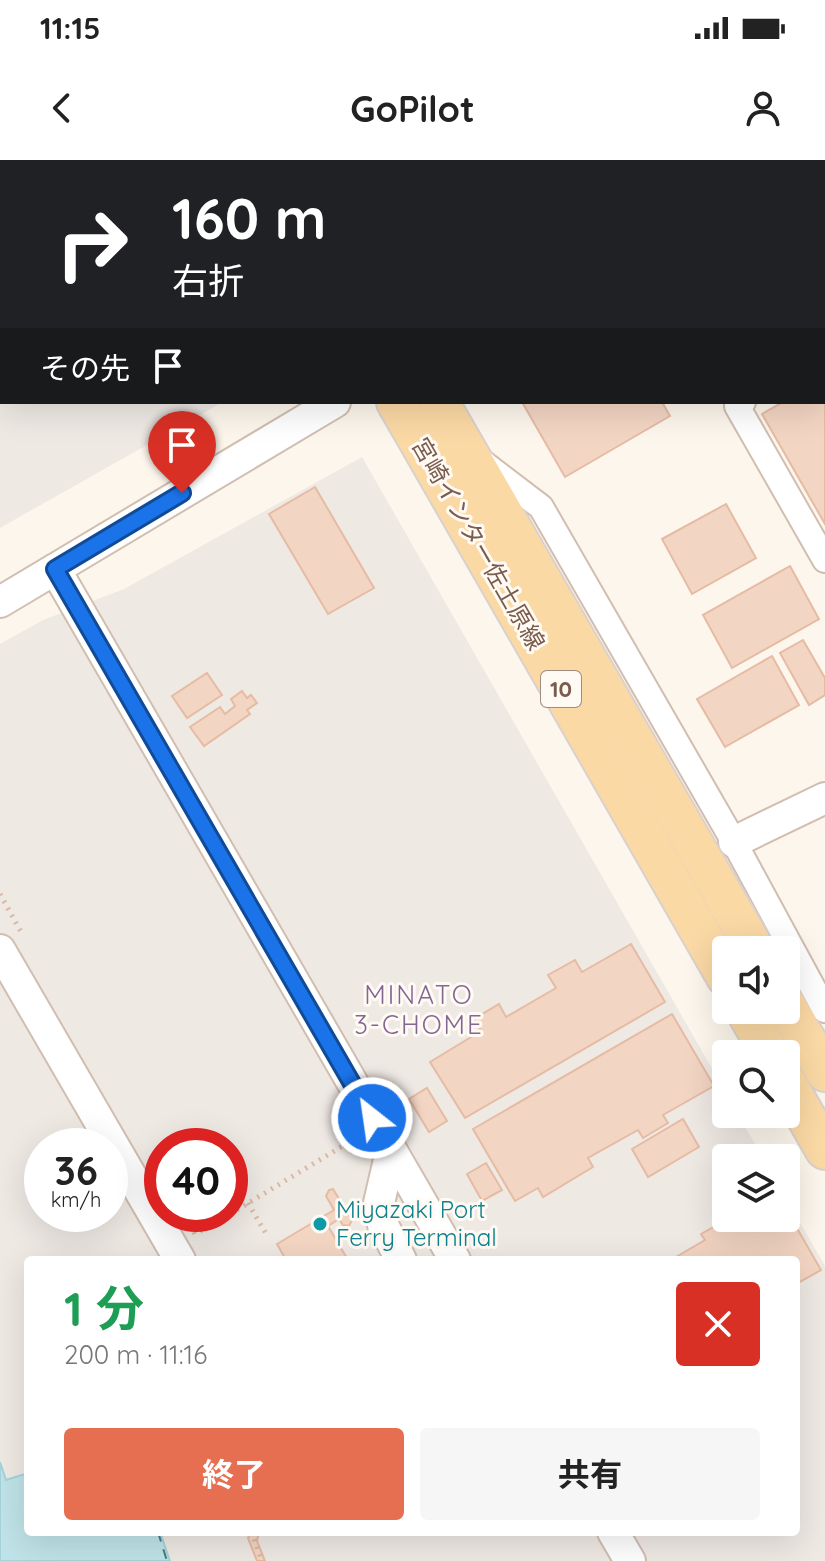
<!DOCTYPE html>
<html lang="ja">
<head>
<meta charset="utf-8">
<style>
	:root { --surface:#fff; --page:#f6f6f6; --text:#222; --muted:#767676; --accent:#e76f51 }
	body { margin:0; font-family:Quicksand,"Noto Sans JP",sans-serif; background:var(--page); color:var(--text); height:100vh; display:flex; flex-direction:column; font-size:30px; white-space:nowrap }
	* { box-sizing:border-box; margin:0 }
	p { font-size:26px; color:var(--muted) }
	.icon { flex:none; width:44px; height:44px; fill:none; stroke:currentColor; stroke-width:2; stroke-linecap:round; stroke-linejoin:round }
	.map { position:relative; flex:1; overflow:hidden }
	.panel { position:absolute; left:24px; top:1096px; width:776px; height:280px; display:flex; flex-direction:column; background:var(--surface); border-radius:8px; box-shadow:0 8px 32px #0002 }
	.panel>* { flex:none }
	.banner { position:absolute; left:0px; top:0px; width:826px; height:244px; box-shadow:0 8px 32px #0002; background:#202124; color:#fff; overflow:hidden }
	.controls { position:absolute; left:712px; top:776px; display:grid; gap:16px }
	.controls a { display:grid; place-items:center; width:88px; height:88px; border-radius:8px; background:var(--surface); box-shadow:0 8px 32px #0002; font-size:40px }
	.speed { position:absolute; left:24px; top:968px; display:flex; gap:16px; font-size:40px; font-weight:700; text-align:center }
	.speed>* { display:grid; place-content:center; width:104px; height:104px; border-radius:50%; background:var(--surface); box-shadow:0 8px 32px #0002; line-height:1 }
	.speed small { font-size:20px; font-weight:400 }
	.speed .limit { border:12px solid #d22; background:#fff; color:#111 }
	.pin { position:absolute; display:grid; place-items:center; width:68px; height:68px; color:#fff; margin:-82px -34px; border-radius:50% 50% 50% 0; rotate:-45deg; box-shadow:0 0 8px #0007 }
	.pin .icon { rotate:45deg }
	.me { position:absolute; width:88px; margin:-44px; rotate:330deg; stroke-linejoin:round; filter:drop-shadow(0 0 6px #0008) }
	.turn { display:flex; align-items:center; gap:28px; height:168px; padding:0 40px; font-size:36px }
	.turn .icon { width:104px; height:104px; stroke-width:2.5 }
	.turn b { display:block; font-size:56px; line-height:68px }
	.then { display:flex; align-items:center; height:76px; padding:0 40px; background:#0003; gap:16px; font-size:30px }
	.round { display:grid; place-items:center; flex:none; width:84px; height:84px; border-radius:8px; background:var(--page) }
	.summary { display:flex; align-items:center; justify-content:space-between; height:136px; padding:0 40px }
	h1 { font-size:48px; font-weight:700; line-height:60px; color:#1e9e55 }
	.cta { display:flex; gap:16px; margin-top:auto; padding:16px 40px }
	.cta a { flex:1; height:92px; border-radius:8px; background:var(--accent); color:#fff; font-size:32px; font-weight:700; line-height:92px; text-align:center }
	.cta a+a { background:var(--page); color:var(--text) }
	.status { display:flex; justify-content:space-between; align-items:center; height:56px; padding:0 40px; background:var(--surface); direction:ltr }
	.status svg { height:22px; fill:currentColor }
	header { display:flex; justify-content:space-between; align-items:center; height:104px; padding:0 40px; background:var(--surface); font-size:36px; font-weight:700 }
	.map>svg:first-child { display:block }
	.industrial { fill:#efe9e4; fill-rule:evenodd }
	.water { fill:#bfe3e8; stroke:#a5d3da; stroke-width:2 }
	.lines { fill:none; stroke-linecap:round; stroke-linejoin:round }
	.ferry { stroke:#437c86; stroke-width:2; stroke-dasharray:10 8; stroke-linecap:butt }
	.building { fill:#f3d5c3; stroke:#e6bba3; stroke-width:2 }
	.minor-casing { stroke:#d1beb0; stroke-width:28 }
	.tertiary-casing { stroke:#d1beb0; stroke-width:34 }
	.primary-casing { stroke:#dad1cd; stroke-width:42 }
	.path { stroke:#d9b8a5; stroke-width:5; stroke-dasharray:2 6; stroke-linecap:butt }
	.minor { stroke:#fff; stroke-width:24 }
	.tertiary { stroke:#fff; stroke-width:30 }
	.primary { stroke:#fbd9a5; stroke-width:38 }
	.route-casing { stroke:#114b97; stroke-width:20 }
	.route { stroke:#1a73e8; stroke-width:14 }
	.culture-dot { fill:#0f9aa8; stroke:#fffaf3; stroke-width:3 }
	.labels { text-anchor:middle; stroke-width:6; stroke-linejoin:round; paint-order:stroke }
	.shield { fill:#fffaf3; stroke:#a28b7f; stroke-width:2 }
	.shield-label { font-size:22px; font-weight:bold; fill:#7a5c4d }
	.street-label { font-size:24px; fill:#7a5c4d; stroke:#fffaf3 }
	.culture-label { font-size:24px; fill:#0d838f; stroke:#fffaf3; text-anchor:start }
	.neighbourhood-label { font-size:26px; letter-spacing:2px; fill:#846695; stroke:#fffaf3 }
</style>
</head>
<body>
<div class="status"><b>11:15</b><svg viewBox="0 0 49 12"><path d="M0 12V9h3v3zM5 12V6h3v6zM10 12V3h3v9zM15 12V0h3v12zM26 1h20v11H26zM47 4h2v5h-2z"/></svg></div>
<header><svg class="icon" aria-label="back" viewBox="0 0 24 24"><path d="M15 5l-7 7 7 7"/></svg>GoPilot<svg class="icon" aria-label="person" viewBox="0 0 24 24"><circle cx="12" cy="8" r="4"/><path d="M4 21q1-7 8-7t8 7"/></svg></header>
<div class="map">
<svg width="825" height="1401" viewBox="0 0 825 1401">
	<rect width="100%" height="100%" fill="#fdf6ec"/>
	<path class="industrial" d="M 0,0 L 214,0 L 215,2 L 2,2 L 2,242 L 223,242 L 0,368 Z
		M 362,297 L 726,933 L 726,954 L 738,954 L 763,998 L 726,998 L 726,1058 L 786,1058 L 786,1038 L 825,1106 L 825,1401 L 170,1401 L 160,1372 L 796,1372 L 796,1100 L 28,1100 L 28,1313 L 6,1320 L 0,1302 L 0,484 L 43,460 L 124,429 ZM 42,986 L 110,986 L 110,1054 L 42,1054 ZM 162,986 L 230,986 L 230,1054 L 162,1054 Z"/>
	<path class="water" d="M 0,1302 L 6,1320 L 28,1313 L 28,1372 L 160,1372 L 170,1401 L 0,1401 Z"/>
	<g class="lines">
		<path class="ferry" d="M 158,1372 L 167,1401"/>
	</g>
	<path class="building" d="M 0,0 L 79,0 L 80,2 L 2,2 L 2,116 L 0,117 Z
		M 824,218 L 825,218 L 825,364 L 762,254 L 783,242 L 824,242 Z
		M 522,242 L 662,242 L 670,256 L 565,317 Z
		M 315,327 L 374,428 L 328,454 L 269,354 Z
		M 726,344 L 756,398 L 692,434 L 662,379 Z
		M 790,406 L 819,459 L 732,508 L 703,455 Z
		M 803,480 L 825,518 L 825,535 L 809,545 L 780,493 Z
		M 772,496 L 799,545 L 725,587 L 697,539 Z
		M 207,513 L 222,535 L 187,558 L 172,536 Z
		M 242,531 L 247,538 L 251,535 L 257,543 L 247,550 L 250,554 L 204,586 L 190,567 L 220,547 L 225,554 L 235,546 L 231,539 Z
		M 631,784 L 665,842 L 465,958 L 430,902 L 481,871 L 474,859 L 499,844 L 506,857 L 556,828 L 548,815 L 575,800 L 582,812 Z
		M 672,854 L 714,926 L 663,955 L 668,963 L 643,978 L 638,970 L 588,998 L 593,1007 L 543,1037 L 538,1028 L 515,1041 L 473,969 Z
		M 427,928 L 447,961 L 429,972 L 409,939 Z
		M 683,959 L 699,987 L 648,1017 L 632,989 Z
		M 486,1003 L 502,1030 L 482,1041 L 467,1014 Z
		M 333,1029 L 352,1060 L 349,1066 L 343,1065 L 339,1059 L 328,1066 L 348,1100 L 286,1100 L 277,1084 L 334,1050 L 326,1036 L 329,1030 Z
		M 786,1049 L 821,1110 L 796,1124 L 796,1100 L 671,1100 L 705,1080 L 701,1074 L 726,1060 L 730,1066 L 744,1058 L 786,1058 Z
		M 251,1372 L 259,1372 L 257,1381 L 265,1401 L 257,1401 L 248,1378 Z"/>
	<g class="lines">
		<defs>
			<path id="minor" d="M 582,0 L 584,2
				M 824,194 L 825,193
				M 743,242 L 737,246 L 825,400
				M 482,302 L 541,347 L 734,682 L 825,850"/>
			<path id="tertiary" d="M 753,2 L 756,0
				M 55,409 L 455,1100
				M 0,442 L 335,242
				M 734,682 L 825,638
				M 0,790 L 180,1100
				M 391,991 L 379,1043 L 383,1065 L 401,1100
				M 613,1372 L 630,1401"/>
			<path id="primary" d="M 256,0 L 257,2
				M 300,0 L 301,2
				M 396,242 L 726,817
				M 439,242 L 755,790
				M 786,845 L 825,912
				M 745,850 L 770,894
				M 786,922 L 825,990"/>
		</defs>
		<use href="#minor" class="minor-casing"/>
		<use href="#tertiary" class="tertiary-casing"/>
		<use href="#primary" class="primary-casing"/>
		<path class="path" d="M 0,734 L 21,772
			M 248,1043 L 268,1077
			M 230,1054 L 356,978
			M 194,1072 L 195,1074 L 230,1054
			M 257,1372 L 254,1378 L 262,1401"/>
		<use href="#minor" class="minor"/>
		<use href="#tertiary" class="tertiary"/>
		<use href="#primary" class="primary"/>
	</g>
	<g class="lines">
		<defs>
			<path id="route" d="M 182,333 L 55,409 L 372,958"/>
		</defs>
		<use href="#route" class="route-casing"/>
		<use href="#route" class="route"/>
	</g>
	<circle class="culture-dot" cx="320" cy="1064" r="8"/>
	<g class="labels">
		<rect class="shield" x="541" y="511" width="40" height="36" rx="6"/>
		<g class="shield-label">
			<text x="561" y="537">10</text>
		</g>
		<g class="street-label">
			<text transform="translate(478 384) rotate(60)" y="8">宮崎インター佐土原線</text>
		</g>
		<g class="culture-label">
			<text x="336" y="1058">Miyazaki Port<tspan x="336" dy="28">Ferry Terminal</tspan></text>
		</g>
		<g class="neighbourhood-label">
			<text x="419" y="844">MINATO<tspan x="419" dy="30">3-CHOME</tspan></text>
		</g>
	</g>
</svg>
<div class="controls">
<a><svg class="icon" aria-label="sound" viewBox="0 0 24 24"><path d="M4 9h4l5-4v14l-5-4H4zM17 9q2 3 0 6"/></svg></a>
<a><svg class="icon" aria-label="search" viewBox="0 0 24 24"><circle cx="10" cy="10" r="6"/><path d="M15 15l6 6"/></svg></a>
<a><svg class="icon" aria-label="layers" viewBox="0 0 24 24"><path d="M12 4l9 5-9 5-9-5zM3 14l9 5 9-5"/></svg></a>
</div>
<div class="speed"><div>36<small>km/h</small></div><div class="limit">40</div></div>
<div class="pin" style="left:182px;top:333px;background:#d93025"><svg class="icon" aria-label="arrive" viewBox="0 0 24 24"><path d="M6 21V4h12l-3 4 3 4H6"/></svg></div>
<svg class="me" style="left:372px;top:958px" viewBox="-20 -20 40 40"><circle r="17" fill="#1a73e8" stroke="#fff" stroke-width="3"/><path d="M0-11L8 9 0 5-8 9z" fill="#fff"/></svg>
<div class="banner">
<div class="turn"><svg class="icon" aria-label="right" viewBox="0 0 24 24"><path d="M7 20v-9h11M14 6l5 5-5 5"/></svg><div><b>160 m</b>右折</div></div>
<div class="then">その先<svg class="icon" aria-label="arrive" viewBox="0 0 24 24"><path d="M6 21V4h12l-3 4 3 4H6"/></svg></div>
</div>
<section class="panel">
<div class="summary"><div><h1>1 分</h1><p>200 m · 11:16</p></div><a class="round" style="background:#d93025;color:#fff"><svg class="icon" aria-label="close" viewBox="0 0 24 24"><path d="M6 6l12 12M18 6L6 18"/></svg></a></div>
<div class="cta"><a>終了</a><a>共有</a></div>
</section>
</div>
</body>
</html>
